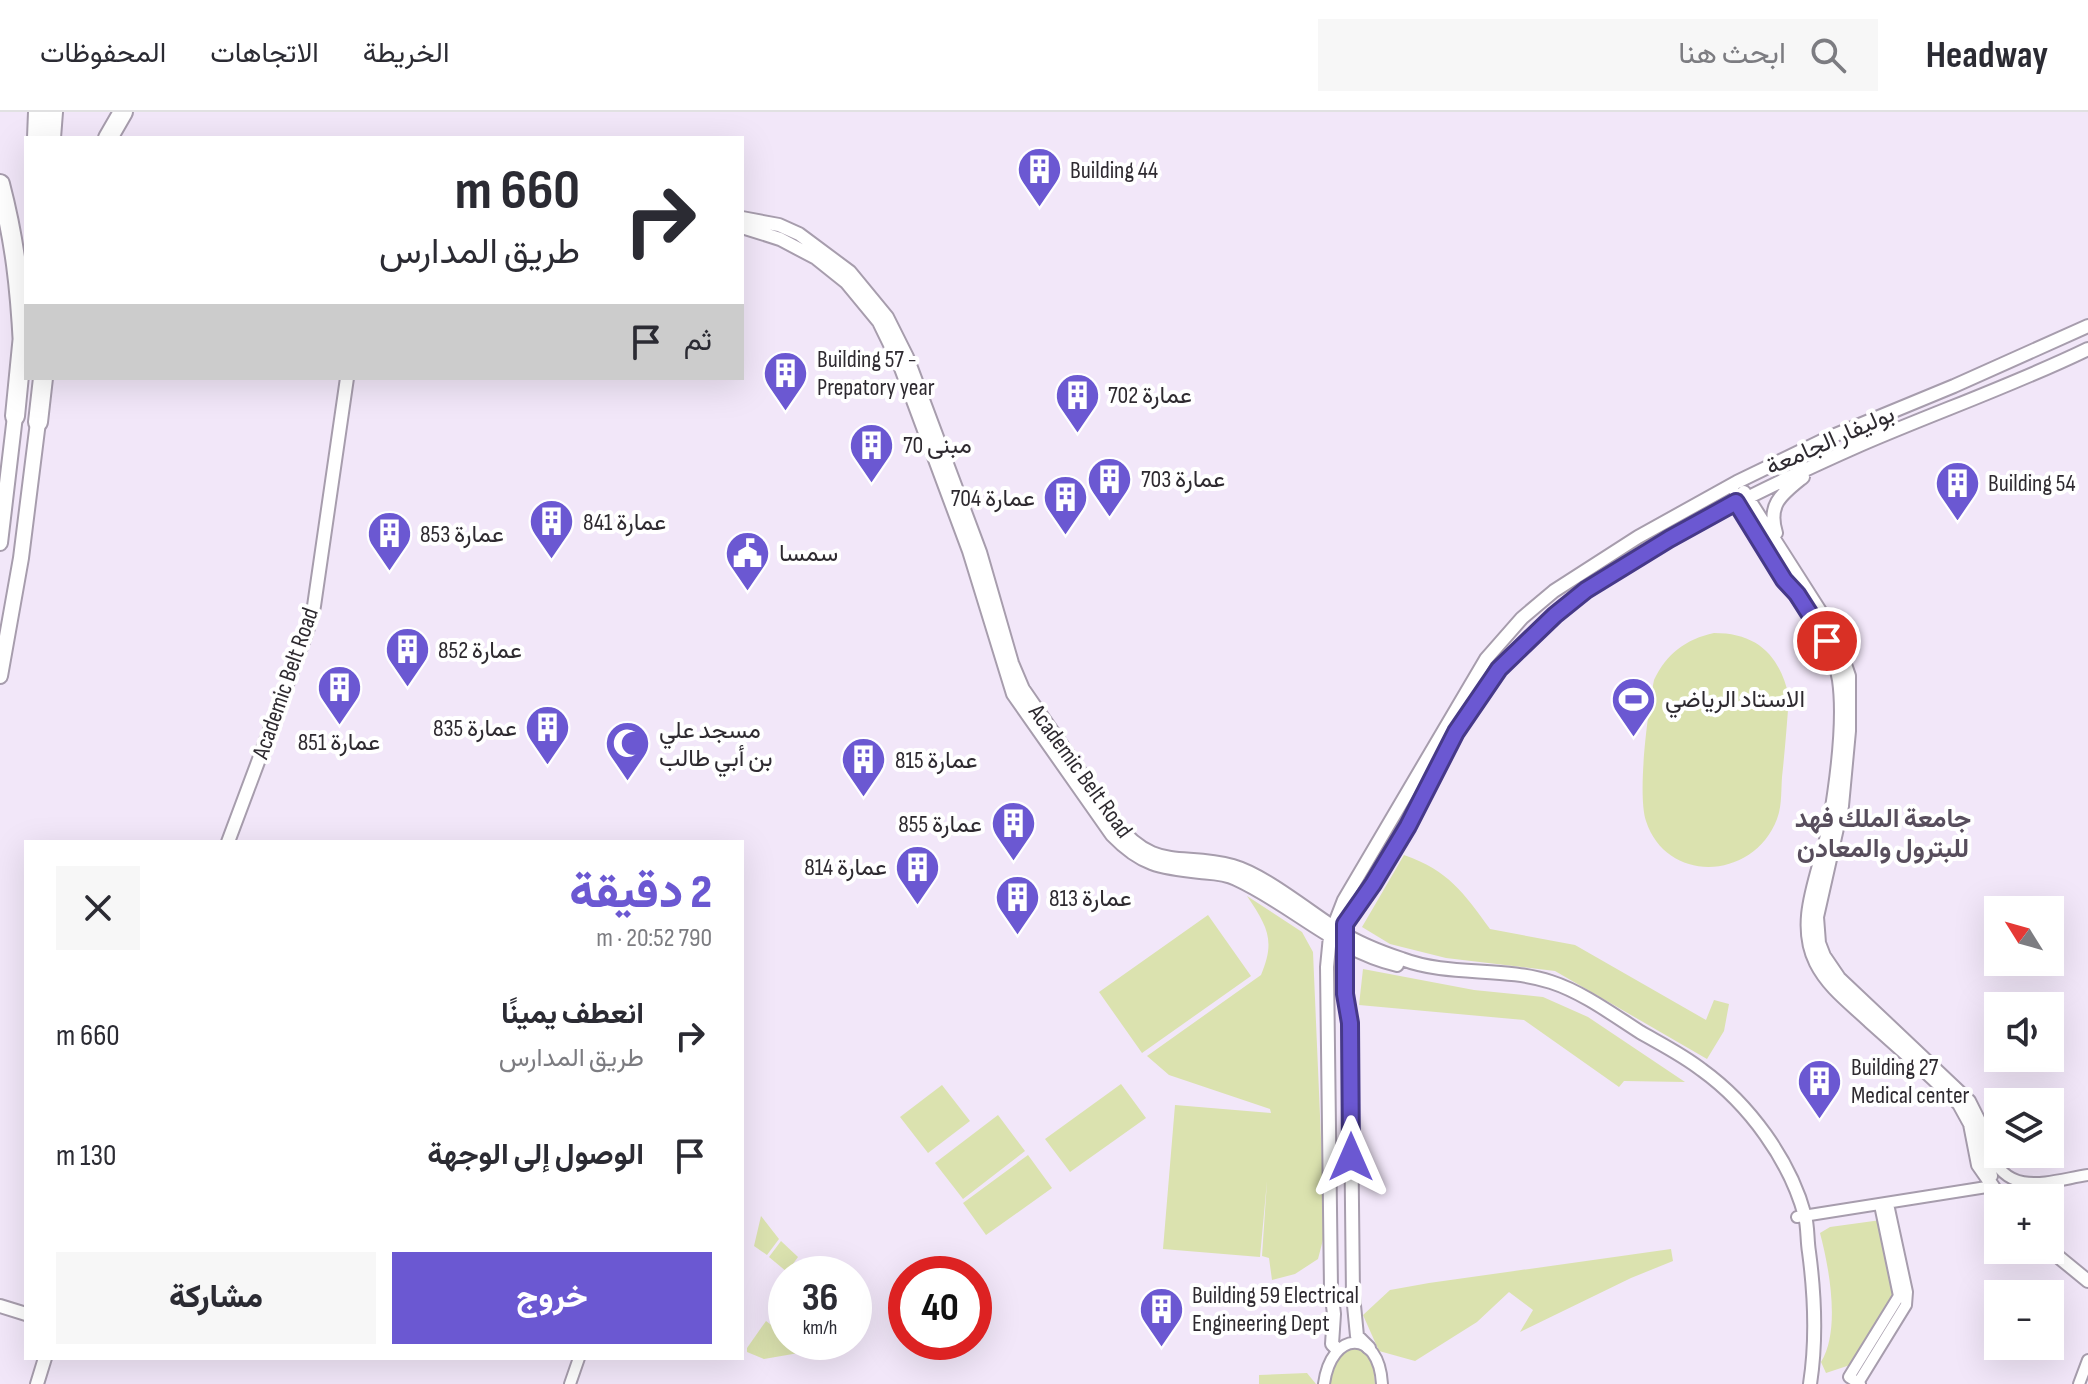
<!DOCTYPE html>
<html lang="ar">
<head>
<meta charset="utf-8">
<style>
	:root { --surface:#fff; --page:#f7f7f7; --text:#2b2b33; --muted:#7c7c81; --line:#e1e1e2; --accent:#6b58d2 }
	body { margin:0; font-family:"Sofia Sans Condensed",Vazirmatn,sans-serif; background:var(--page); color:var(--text); direction:rtl; height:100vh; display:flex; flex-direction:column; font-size:30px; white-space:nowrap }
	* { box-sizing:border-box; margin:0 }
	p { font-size:26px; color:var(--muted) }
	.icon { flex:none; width:44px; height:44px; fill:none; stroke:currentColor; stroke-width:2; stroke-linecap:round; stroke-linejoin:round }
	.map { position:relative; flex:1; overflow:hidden; direction:ltr }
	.details { position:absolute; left:24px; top:728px; width:720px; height:520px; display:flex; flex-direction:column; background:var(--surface); border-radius:0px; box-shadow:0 8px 32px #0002; direction:rtl }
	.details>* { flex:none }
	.top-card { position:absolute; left:24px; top:24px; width:720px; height:244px; border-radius:0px; box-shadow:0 8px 32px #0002; direction:rtl; background:#fff; color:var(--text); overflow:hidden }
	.needle { width:52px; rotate:307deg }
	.controls { position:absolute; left:1984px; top:784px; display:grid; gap:16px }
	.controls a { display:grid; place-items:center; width:80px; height:80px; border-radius:0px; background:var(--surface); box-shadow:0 8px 32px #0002; font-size:40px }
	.speed { position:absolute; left:768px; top:1144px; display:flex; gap:16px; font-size:40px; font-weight:700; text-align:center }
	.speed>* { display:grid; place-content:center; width:104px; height:104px; border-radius:50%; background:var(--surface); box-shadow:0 8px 32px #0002; line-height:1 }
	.speed small { font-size:20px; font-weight:400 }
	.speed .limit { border:12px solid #d22; background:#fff; color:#111 }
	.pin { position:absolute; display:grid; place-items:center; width:68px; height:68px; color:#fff; margin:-34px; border:4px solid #fff; border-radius:50%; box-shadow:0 2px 8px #0007 }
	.me { position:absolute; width:88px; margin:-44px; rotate:0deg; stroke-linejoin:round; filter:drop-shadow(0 0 6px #0008) }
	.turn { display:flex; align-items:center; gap:28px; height:168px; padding:0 32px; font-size:36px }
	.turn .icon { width:104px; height:104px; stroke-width:2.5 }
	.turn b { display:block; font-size:56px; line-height:68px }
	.then { display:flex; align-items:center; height:76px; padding:0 32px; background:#0003; gap:16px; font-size:30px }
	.round { display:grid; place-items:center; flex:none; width:84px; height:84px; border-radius:0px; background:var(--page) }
	.overview { display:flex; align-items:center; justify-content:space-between; height:136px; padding:0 32px }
	h1 { font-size:48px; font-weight:800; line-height:60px; color:var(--accent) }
	.action { display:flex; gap:16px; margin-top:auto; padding:16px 32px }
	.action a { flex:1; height:92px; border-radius:0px; background:var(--accent); color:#fff; font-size:32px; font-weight:800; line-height:92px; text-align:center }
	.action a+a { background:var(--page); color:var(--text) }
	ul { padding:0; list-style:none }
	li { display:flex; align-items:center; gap:24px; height:120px; padding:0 32px }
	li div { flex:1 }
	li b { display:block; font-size:30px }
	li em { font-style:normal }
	header { display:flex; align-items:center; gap:48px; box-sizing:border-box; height:112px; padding:0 40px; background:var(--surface); border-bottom:2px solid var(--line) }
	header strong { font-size:38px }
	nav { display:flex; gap:44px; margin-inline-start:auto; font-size:28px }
	.search { width:560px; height:72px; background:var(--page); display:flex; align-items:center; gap:20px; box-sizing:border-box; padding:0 28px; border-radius:0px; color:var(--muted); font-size:30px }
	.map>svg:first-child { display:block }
	.green { fill:#dbe2af }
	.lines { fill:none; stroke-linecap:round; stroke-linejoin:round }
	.minor-casing { stroke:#a79dad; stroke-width:14 }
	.tertiary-casing { stroke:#a79dad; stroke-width:16 }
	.secondary-casing { stroke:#a79dad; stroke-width:18 }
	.motorway-casing { stroke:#a79dad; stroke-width:22 }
	.minor { stroke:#fff; stroke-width:10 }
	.tertiary { stroke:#fff; stroke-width:12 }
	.secondary { stroke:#fff; stroke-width:14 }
	.motorway { stroke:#fff; stroke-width:18 }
	.route-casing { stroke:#463988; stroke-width:20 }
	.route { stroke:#6b58d2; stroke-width:14 }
	.labels { text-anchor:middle; stroke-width:8; stroke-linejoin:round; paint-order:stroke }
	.poi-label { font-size:24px; fill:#2e2a30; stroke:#fff; text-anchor:start }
	.street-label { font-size:24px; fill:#2e2a30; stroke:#fff }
	.neighbourhood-label { font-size:26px; font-weight:bold; fill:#584e5d; stroke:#fff }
</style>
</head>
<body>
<header>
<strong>Headway</strong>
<div class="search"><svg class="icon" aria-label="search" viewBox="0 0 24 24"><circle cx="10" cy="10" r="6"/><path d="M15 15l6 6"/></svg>ابحث هنا</div>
<nav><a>الخريطة</a><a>الاتجاهات</a><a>المحفوظات</a></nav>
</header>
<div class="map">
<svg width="2088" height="1272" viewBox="0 0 2088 1272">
	<rect width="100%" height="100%" fill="#f2e7f9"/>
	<path class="green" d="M 1714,521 C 1758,521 1780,544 1789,585 C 1787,611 1785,638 1782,665 C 1781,679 1782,694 1777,707 C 1754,768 1667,773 1646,709 C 1637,681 1648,599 1654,568 C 1666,542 1686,527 1714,521 Z
		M 1404,743 C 1449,759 1463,780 1490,817 L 1575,833 L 1706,908 L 1714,888 L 1729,892 L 1724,919 L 1707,947 L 1555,859 L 1446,846 L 1390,832 L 1362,815 Z
		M 1247,784 L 1302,820 L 1313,840 L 1325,1120 L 1318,1147 L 1295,1162 L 1272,1168 L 1269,1146 L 1262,1144 L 1267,1069 L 1260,1145 L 1163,1137 L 1175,993 L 1271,1001 L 1270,997 L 1169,963 L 1147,944 L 1261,863 C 1276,828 1267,814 1247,784 Z
		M 1208,803 L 1251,864 L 1142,941 L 1099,880 Z
		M 1363,857 L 1474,878 L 1543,885 L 1588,905 L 1685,970 L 1624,969 L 1619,975 L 1524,908 L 1359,893 Z
		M 1121,972 L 1146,1006 L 1070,1060 L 1045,1027 Z
		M 942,973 L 970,1009 L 928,1041 L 900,1005 Z
		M 998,1003 L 1025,1039 L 963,1087 L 935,1051 Z
		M 1028,1043 L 1052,1076 L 986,1123 L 963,1091 Z
		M 761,1104 L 779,1127 L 767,1143 L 754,1134 Z
		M 1881,1108 L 1897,1182 L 1853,1252 L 1826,1261 L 1821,1250 C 1841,1218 1829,1155 1820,1121 L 1830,1115 Z
		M 781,1129 L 798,1145 L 787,1160 L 769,1145 Z
		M 1671,1137 L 1673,1149 L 1631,1166 L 1520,1220 L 1533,1198 L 1509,1180 L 1477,1210 L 1415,1249 L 1379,1239 L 1363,1203 L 1390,1178 L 1429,1171 Z
		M 766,1209 L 786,1224 L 786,1230 L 842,1230 L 839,1234 L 764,1247 L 747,1240 L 747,1236 Z
		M 1348,1234 C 1370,1236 1374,1252 1375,1272 L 1327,1272 L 1335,1246 Z
		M 1307,1261 L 1316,1272 L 1259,1272 L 1259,1263 Z"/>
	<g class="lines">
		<defs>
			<path id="minor" d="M 1990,1040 C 2008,1086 2049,1069 2088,1063
				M 1329,1070 L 1334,1061 L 1342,1058 L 1348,1062 L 1351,1068
				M 1797,1105 L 1993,1074
				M 1858,1271 L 1906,1193 L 1907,1180 L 1888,1092
				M 570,1272 L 579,1246
				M 1324,1272 C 1331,1218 1379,1216 1382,1272
				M 1860,1272 L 1849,1265 L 1899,1184 L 1880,1093
				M 2079,1272 L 2088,1248"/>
			<path id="tertiary" d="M 742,106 L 779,113 L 799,122 L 850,160 L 887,205 L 907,245 L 980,440 L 1012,551 L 1023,577 L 1114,709 C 1155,761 1180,740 1233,754 C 1265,763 1312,802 1341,820 C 1360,832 1381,840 1402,847 C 1449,865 1503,854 1551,870 C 1582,880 1612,902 1640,920 C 1661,932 1683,943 1702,958 C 1749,992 1790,1048 1805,1104 C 1808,1115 1807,1128 1809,1140 C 1815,1185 1817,1227 1810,1272
				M 742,115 L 780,127 L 816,146 L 846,170 L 879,210 L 899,251 L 969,439 L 1013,582 L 1112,723 C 1141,753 1160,756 1200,760 C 1212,761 1225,761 1236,767 C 1291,792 1336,839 1397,853
				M 1744,380 L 1834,521 L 1849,564 L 1849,619 L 1842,694 L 1817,805 L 1819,831 L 1824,844 L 1839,866 L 1969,989 L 1979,1009 L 1991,1064
				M 1736,382 L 1736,390 C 1752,416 1766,444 1784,468 C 1807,499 1833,529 1839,568 C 1845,610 1836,673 1829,714 C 1821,759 1794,807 1816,851 C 1828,875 1850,891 1869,909 C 1899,936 1931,963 1959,992 L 1970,1012 L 1978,1053 L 2001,1086
				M 1776,421 C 1767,392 1782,382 1803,365
				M 228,730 L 307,519 L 314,494 L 347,266
				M 2050,1138 L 2088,1169
				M 0,1194 L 26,1202
				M 1369,1236 L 1357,1224 L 1353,1183 L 1350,911 L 1345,882 L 1343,822 C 1347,801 1363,788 1374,771 C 1387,751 1399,729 1411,708 C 1438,657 1462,603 1499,558 C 1536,512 1585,479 1635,448 C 1706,404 1783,367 1860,333 C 1936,300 2014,273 2088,237
				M 1337,1237 L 1332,1232 L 1334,1202 L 1331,1177 L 1327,855 L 1330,824 L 1344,788 L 1486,547 L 1522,506 L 1554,479 L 1638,425 L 1737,370 L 1828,326 L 1954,274 L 2088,214
				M 37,1272 L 45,1246"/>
			<path id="secondary" d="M 0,431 L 15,304
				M 0,564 L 21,446 L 38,310"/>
			<path id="motorway" d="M 37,26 L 38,0
				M 51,26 L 53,0
				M 108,26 L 123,0
				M 0,72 C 15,129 20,176 23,234
				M 15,304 L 23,223
				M 38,310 L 43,266"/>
		</defs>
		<use href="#minor" class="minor-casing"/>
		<use href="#tertiary" class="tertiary-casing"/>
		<use href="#secondary" class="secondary-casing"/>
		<use href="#motorway" class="motorway-casing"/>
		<use href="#minor" class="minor"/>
		<use href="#tertiary" class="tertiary"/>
		<use href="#secondary" class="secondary"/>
		<use href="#motorway" class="motorway"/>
	</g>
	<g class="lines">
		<defs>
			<path id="route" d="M 1351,1045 L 1350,911 L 1345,882 L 1345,812 L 1373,772 L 1408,714 L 1456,620 L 1499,557 L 1555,503 L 1586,478 L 1669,427 L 1736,390 L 1784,468 L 1797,482 L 1827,529"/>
		</defs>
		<use href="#route" class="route-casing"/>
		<use href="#route" class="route"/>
	</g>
	<defs>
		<symbol id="building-pin" viewBox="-11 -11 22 30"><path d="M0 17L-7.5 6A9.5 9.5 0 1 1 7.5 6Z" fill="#6b58d2" stroke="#fff"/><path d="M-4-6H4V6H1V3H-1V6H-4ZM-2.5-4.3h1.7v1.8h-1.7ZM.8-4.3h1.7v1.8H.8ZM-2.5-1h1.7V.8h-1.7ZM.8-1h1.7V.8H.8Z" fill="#fff"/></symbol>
		<symbol id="civic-pin" viewBox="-11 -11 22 30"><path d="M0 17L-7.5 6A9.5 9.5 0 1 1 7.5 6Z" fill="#6b58d2" stroke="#fff"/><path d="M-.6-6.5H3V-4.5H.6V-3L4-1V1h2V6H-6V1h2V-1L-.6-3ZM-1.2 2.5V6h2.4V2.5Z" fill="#fff"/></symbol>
		<symbol id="stadium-pin" viewBox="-11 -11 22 30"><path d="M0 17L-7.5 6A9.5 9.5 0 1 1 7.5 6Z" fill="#6b58d2" stroke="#fff"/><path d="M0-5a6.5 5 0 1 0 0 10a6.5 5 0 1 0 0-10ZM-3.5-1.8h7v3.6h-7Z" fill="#fff"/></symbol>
		<symbol id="mosque-pin" viewBox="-11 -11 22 30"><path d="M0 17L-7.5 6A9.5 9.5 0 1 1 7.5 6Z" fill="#6b58d2" stroke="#fff"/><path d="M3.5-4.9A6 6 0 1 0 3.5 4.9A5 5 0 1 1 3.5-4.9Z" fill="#fff"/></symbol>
	</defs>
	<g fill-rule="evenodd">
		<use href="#building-pin" x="1014" y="32" width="51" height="69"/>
		<use href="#building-pin" x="760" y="236" width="51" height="69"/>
		<use href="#building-pin" x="1052" y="258" width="51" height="69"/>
		<use href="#building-pin" x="846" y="308" width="51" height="69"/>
		<use href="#building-pin" x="1084" y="342" width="51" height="69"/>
		<use href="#building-pin" x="1932" y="346" width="51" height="69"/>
		<use href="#building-pin" x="1040" y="360" width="51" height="69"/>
		<use href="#building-pin" x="526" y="384" width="51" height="69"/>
		<use href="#building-pin" x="364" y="396" width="51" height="69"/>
		<use href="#civic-pin" x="722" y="416" width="51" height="69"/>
		<use href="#building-pin" x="382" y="512" width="51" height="69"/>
		<use href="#building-pin" x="314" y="550" width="51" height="69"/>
		<use href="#stadium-pin" x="1608" y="562" width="51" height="69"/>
		<use href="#building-pin" x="522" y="590" width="51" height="69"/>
		<use href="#mosque-pin" x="602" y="606" width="51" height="69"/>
		<use href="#building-pin" x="838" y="622" width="51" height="69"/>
		<use href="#building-pin" x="988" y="686" width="51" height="69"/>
		<use href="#building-pin" x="892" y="730" width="51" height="69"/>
		<use href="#building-pin" x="992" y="760" width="51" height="69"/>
		<use href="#building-pin" x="1794" y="944" width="51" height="69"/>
		<use href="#building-pin" x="1136" y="1172" width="51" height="69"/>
	</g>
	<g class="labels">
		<g class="poi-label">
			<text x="1070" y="66">Building 44</text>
			<text x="817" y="255">Building 57 -<tspan x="817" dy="28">Prepatory year</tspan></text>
			<text x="1108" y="291">عمارة 702</text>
			<text x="903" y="341">مبنى 70</text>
			<text x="1141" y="375">عمارة 703</text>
			<text x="1988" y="379">Building 54</text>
			<text x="1035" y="394" text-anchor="end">عمارة 704</text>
			<text x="583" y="418">عمارة 841</text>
			<text x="420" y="430">عمارة 853</text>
			<text x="779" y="449">سمسا</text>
			<text x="438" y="546">عمارة 852</text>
			<text x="1665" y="595">الاستاد الرياضي</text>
			<text x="517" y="624" text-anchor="end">عمارة 835</text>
			<text x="659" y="626">مسجد علي<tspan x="659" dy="28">بن أبي طالب</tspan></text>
			<text x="339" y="638" text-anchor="middle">عمارة 851</text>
			<text x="895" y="656">عمارة 815</text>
			<text x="982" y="720" text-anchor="end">عمارة 855</text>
			<text x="887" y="763" text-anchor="end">عمارة 814</text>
			<text x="1049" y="794">عمارة 813</text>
			<text x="1851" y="963">Building 27<tspan x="1851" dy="28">Medical center</tspan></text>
			<text x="1192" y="1191">Building 59 Electrical<tspan x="1192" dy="28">Engineering Dept</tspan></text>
		</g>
		<g class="street-label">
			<text transform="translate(1830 328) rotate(-24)" y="8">بوليفار الجامعة</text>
			<text transform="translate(285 571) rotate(-71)" y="8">Academic Belt Road</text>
			<text transform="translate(1081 659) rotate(54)" y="8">Academic Belt Road</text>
		</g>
		<g class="neighbourhood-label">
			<text x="1883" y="715">جامعة الملك فهد<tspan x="1883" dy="30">للبترول والمعادن</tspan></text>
		</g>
	</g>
</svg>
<div class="controls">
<a><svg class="needle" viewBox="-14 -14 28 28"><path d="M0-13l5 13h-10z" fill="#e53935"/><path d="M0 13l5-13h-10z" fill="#7c7c81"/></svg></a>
<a><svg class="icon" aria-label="sound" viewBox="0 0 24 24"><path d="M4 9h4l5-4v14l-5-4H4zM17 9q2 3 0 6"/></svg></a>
<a><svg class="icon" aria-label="layers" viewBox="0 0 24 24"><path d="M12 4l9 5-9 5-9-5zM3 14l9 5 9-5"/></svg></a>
<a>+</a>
<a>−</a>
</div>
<div class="speed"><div>36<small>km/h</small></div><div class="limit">40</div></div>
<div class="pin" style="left:1827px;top:529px;background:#d93025"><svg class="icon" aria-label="arrive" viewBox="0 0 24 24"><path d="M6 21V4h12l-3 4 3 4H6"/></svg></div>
<svg class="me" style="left:1351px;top:1045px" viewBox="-20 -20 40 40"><path d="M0-17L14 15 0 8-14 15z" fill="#6b58d2" stroke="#fff" stroke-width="4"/></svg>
<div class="top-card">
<div class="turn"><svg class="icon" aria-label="right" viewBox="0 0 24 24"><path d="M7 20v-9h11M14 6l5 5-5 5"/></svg><div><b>660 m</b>طريق المدارس</div></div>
<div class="then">ثم<svg class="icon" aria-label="arrive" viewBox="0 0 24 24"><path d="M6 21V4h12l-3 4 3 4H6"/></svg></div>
</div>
<section class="details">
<div class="overview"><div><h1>2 دقيقة</h1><p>790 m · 20:52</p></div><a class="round"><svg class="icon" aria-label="close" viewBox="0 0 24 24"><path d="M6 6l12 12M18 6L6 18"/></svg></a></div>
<ul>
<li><svg class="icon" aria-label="right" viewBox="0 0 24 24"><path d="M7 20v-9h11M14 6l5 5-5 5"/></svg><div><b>انعطف يمينًا</b><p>طريق المدارس</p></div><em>660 m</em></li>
<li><svg class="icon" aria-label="arrive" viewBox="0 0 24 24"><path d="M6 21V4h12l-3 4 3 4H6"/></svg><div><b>الوصول إلى الوجهة</b></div><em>130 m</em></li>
</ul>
<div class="action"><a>خروج</a><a>مشاركة</a></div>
</section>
</div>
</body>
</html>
